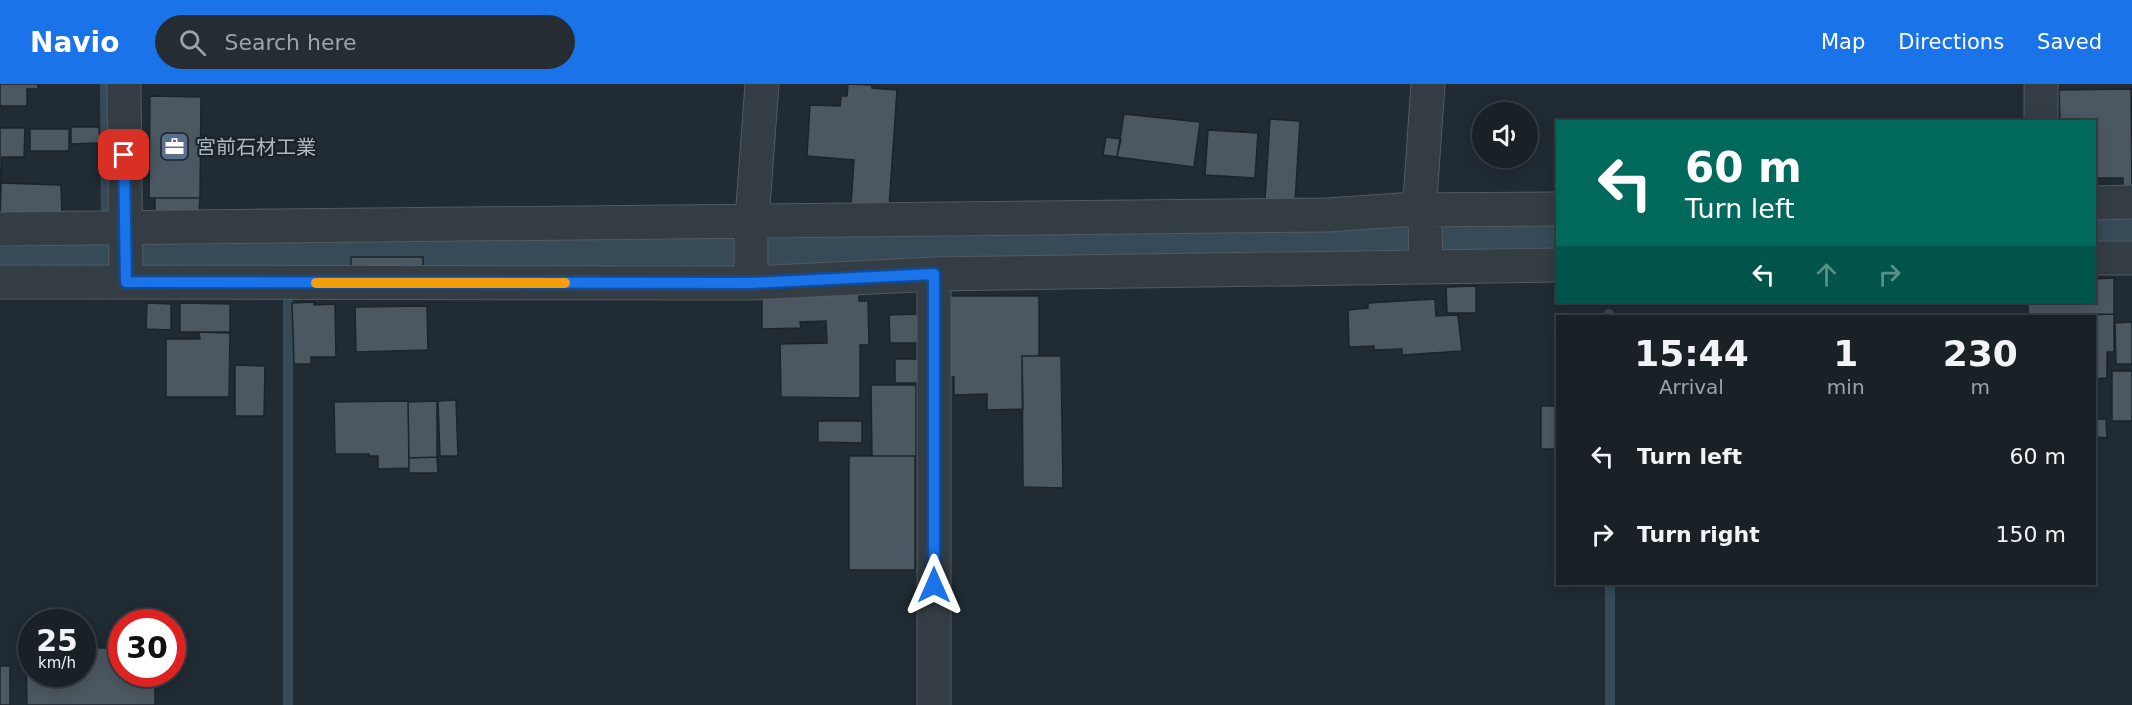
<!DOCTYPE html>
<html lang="en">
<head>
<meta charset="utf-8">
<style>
	:root { --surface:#192026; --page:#262d32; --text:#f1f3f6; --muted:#9fa3a7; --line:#373e43; --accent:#1a73e8 }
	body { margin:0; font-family:"DejaVu Sans","Noto Sans JP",sans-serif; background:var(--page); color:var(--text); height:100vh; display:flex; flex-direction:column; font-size:22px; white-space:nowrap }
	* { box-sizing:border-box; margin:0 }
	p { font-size:20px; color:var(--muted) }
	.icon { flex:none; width:33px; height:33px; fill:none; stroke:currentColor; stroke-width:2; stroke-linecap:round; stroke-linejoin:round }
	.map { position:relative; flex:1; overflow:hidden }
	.side { position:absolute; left:1556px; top:231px; width:540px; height:270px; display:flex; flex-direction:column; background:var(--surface); border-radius:0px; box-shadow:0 3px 15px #0003,0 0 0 2px var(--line) }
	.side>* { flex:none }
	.banner { position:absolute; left:1556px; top:36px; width:540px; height:183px; border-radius:0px; box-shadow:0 3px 15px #0003,0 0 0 2px var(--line); background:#00695c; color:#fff; overflow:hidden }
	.fabs { position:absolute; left:1472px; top:18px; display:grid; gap:12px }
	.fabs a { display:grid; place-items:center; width:66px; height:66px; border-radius:50%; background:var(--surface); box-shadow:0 3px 15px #0003,0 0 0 2px var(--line); font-size:30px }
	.speed { position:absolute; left:18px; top:525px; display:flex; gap:12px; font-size:30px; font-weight:700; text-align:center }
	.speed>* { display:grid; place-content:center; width:78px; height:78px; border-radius:50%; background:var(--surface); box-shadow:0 3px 15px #0003,0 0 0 2px var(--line); line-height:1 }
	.speed small { font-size:15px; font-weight:400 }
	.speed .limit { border:9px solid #d22; background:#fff; color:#111 }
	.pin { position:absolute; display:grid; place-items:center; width:51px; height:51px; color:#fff; margin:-26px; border-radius:12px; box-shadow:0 3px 9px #0006 }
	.me { position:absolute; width:66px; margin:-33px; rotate:0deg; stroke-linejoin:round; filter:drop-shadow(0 0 4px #0008) }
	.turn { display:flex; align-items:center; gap:21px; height:126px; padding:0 30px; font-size:27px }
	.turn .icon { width:78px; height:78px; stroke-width:2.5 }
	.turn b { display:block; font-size:42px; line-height:51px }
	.lanes { display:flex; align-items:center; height:57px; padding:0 30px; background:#0003; justify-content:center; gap:30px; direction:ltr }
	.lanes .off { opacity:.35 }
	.eta { display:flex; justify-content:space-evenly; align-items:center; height:102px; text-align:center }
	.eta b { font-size:36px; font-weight:800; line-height:42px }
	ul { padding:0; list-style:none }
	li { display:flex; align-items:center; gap:18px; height:78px; padding:0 30px }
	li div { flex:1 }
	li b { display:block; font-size:22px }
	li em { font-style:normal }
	header { display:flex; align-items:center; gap:36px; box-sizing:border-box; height:84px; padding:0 30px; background:var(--accent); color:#fff }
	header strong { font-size:28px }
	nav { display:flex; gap:33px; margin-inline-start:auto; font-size:21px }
	.search { width:420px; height:54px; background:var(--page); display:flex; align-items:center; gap:15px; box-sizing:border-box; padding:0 21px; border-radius:33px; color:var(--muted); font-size:22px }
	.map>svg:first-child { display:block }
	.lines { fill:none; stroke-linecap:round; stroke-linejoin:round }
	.stream { stroke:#364a58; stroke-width:10 }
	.river { stroke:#364a58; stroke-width:63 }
	.building { fill:#4c5861; stroke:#1c242a; stroke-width:1.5 }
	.minor-casing { stroke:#525b62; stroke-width:35 }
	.minor { stroke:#343d44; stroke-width:33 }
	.route-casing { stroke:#114b97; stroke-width:15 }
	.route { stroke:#1a73e8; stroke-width:10 }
	.slow { stroke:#f59e0b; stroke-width:10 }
	.labels { text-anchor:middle; stroke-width:4.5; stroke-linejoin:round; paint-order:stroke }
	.poi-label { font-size:20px; fill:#aeb8c1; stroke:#1a2228; text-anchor:start }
</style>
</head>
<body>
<header>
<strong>Navio</strong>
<div class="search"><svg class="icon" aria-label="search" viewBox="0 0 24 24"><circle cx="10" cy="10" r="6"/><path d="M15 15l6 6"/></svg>Search here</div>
<nav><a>Map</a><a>Directions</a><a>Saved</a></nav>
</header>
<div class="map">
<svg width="2132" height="621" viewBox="0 0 2132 621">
	<rect width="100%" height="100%" fill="#212b33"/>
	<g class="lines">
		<path class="stream" d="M 105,0 L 106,161
			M 1403,153 L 1404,129
			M 942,159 L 942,170
			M 287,160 L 287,169
			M 1609,230 L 1609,232
			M 1610,500 L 1610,621
			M 288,621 L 288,218"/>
		<path class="river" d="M 2094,142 L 2132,142
			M 0,161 L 613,158 L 681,162 L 1557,151"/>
	</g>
	<path class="building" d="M 0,0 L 38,0 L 38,5 L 27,5 L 27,22 L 0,22 Z
		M 848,0 L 872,1 L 872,4 L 897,6 L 889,124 L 851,122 L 854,76 L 807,72 L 810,21 L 840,22 L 841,12 L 847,12 Z
		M 2131,5 L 2132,108 L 2123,108 L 2123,94 L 2094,94 L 2094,38 L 2060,38 L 2059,6 Z
		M 150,12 L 201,13 L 200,114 L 149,114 Z
		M 1124,30 L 1200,38 L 1194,83 L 1117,73 Z
		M 1270,35 L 1300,37 L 1295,118 L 1265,116 Z
		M 71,43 L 99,43 L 100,59 L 71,60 Z
		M 0,44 L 25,44 L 24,73 L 2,73 L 0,133 Z
		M 30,45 L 69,45 L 69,67 L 30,67 Z
		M 1208,46 L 1258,49 L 1255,94 L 1205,91 Z
		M 1106,53 L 1121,55 L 1117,73 L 1103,71 Z
		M 1,99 L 61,101 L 62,133 L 0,133 Z
		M 155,114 L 200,114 L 199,129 L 155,128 Z
		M 351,173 L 423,173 L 423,191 L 351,191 Z
		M 2114,194 L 2114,230 L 2028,231 L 2028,218 L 2094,218 L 2094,195 Z
		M 1476,202 L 1476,229 L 1447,229 L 1446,203 Z
		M 859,210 L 859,217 L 868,217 L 869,261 L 860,261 L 860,314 L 781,313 L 780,260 L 827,259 L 826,237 L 800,238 L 801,244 L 762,245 L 762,211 Z
		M 949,212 L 1039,212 L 1039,272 L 1022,272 L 1023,325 L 987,326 L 987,310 L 954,311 L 954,293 L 950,293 Z
		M 1435,215 L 1436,232 L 1458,231 L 1462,267 L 1402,271 L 1402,265 L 1374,266 L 1374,262 L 1349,263 L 1348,226 L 1368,224 L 1368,219 Z
		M 314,218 L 314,221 L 335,220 L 336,273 L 311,273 L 311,280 L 294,280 L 292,219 Z
		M 147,219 L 171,220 L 171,246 L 146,245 Z
		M 180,219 L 230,220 L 230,248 L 180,248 Z
		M 427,222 L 428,266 L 356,268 L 355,223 Z
		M 918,230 L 919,259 L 890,259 L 889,231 Z
		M 2114,230 L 2114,268 L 2107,268 L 2107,294 L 2094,295 L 2094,232 L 2028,232 Z
		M 2132,238 L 2132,280 L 2116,280 L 2115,239 Z
		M 199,248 L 230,249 L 229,313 L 166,313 L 166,255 L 200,255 Z
		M 1022,272 L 1061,272 L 1063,404 L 1023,403 Z
		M 895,275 L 922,275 L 922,299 L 895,299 Z
		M 235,281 L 265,282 L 264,332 L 235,332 Z
		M 2112,287 L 2132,287 L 2132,337 L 2112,337 Z
		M 871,301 L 916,301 L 916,372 L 872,372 Z
		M 456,316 L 458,372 L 440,372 L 438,317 Z
		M 408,317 L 409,384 L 378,385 L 378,372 L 369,372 L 369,370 L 335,370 L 334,318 Z
		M 437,317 L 437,373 L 409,374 L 408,318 Z
		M 1541,322 L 1557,322 L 1557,365 L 1541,365 Z
		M 2094,335 L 2106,335 L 2107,354 L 2094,353 Z
		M 818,337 L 862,337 L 862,359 L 818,358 Z
		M 849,372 L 915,372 L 915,486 L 849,486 Z
		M 437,373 L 438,389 L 409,389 L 409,374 Z
		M 26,564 L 32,564 L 32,590 L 82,590 L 82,564 L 122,564 L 122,590 L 155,590 L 155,621 L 27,621 Z
		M 0,582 L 10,582 L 10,621 L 0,621 Z"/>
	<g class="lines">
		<defs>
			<path id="minor" d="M 124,0 L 126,198
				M 2041,0 L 2041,38
				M 2094,119 L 2132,118
				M 0,145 L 1328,131 L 1400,126 L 1557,125
				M 2094,174 L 2132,174
				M 1426,183 L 1425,135 L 1420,115 L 1428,0
				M 934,190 L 934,621
				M 0,198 L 751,199 L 934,190 L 1557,181
				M 751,199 L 751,149 L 762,0"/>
		</defs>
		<use href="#minor" class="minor-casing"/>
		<use href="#minor" class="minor"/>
	</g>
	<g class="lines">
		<defs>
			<path id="route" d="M 124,71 L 126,198 L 751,199 L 934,190 L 934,501"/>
		</defs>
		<use href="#route" class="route-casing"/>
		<use href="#route" class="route"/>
		<path class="slow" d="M 316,199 L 565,199"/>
	</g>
	<defs>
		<symbol id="office-square" viewBox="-11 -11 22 22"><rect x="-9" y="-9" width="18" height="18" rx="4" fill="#5c6f8a" stroke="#1a2228"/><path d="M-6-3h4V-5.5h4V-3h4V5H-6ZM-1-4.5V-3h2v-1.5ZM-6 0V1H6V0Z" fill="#fff"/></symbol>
	</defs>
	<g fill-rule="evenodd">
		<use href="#office-square" x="158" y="46" width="33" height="33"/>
	</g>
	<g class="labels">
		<g class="poi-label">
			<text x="196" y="70">宮前石材工業</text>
		</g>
	</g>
</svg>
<div class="fabs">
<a><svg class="icon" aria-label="sound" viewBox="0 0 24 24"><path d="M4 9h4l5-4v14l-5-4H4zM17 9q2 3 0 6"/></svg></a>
</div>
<div class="speed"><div>25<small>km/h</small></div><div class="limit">30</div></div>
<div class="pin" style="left:124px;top:71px;background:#d93025"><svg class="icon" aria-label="arrive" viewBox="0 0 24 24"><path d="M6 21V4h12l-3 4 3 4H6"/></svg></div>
<svg class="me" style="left:934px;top:501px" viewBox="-20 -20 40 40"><path d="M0-17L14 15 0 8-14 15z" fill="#1a73e8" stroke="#fff" stroke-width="4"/></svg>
<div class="banner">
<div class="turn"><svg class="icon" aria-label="left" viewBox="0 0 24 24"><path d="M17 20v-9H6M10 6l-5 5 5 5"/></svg><div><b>60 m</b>Turn left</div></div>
<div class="lanes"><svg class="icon" aria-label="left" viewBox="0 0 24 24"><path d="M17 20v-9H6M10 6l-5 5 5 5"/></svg><svg class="icon off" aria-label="ahead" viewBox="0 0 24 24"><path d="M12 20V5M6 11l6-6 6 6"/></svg><svg class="icon off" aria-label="right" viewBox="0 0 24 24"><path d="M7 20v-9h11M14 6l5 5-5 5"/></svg></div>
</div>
<section class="side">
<div class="eta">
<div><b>15:44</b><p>Arrival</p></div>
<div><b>1</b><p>min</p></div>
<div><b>230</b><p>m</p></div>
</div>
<ul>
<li><svg class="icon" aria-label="left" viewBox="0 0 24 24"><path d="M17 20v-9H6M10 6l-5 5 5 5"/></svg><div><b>Turn left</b></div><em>60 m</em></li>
<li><svg class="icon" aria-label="right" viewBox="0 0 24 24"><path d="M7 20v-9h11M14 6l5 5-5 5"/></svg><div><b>Turn right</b></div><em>150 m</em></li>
</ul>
</section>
</div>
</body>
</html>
